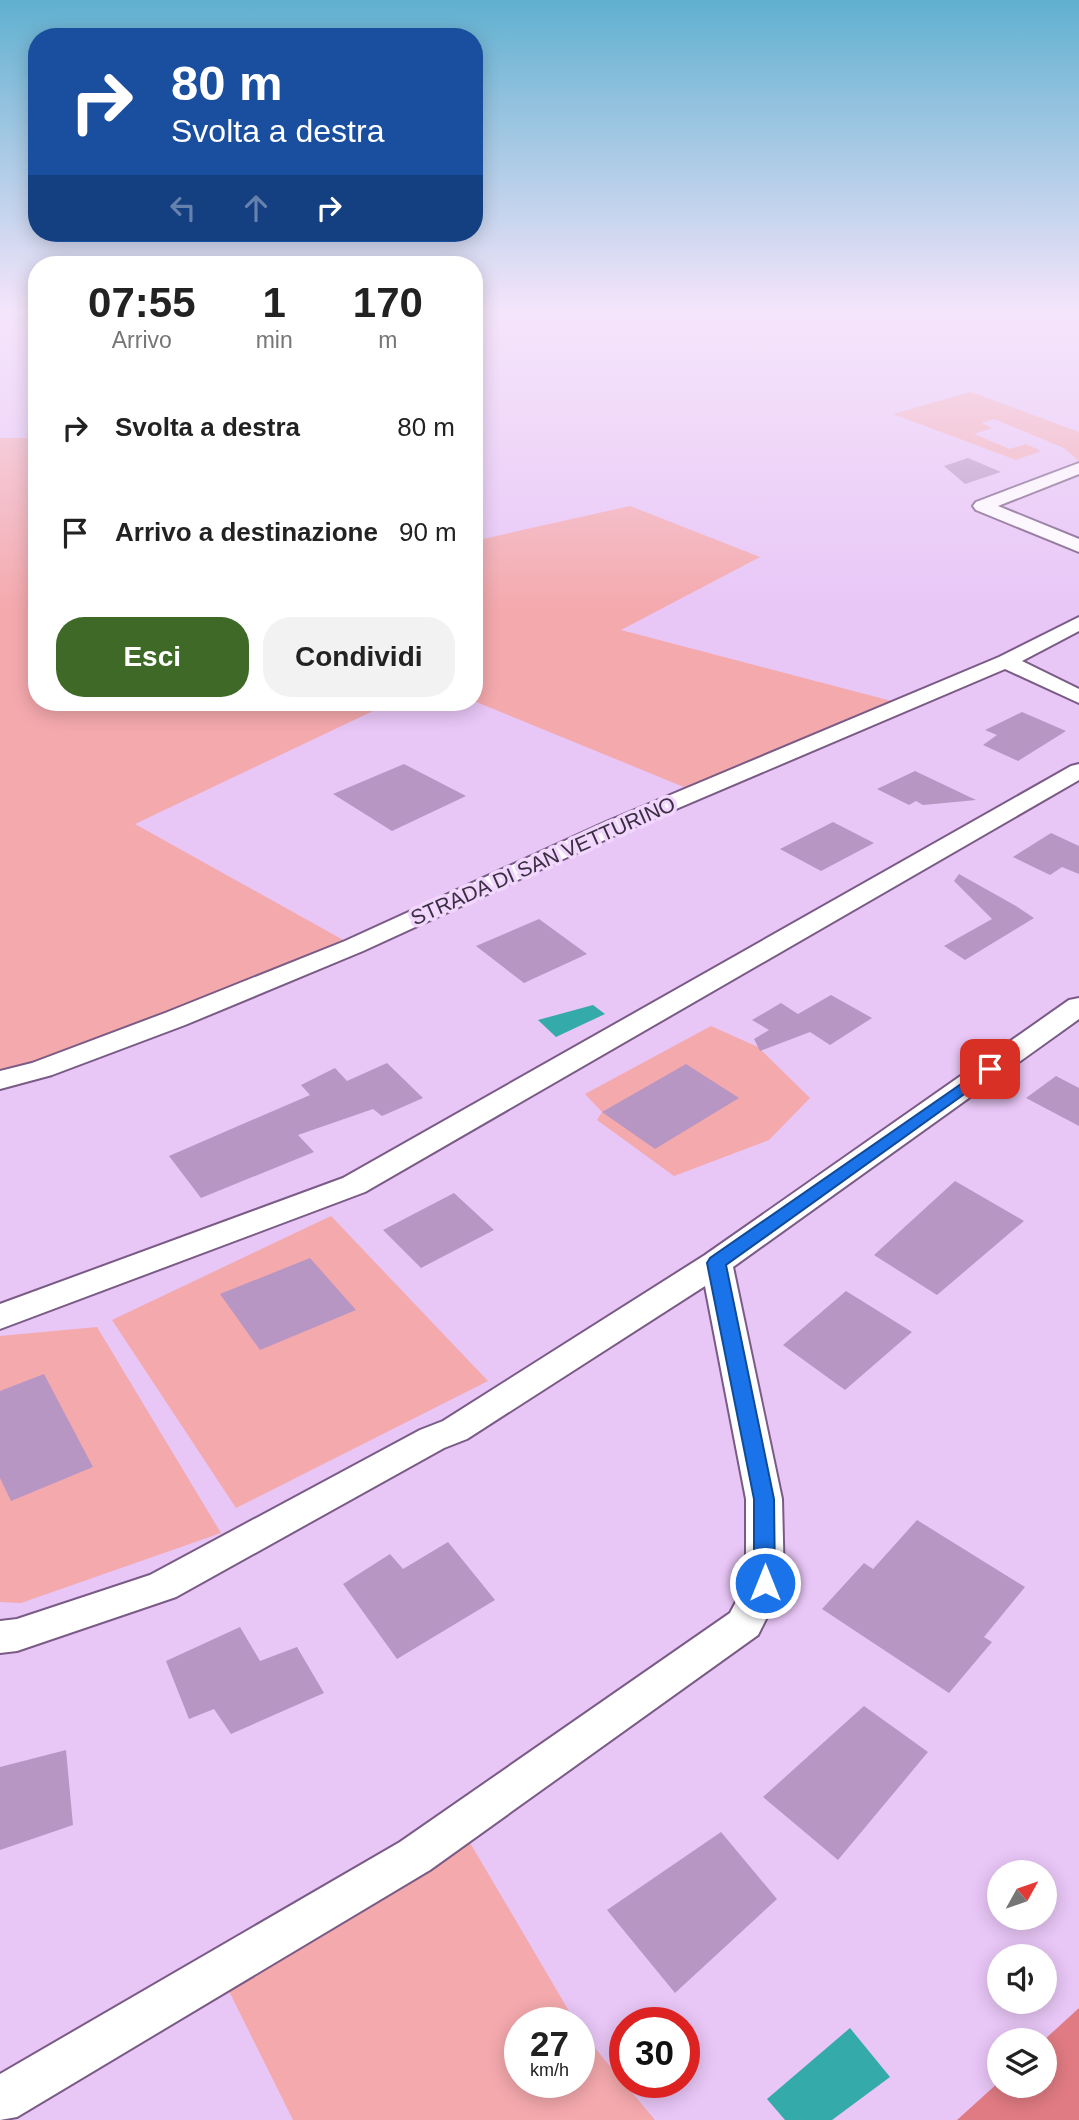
<!DOCTYPE html>
<html lang="it">
<head>
<meta charset="utf-8">
<style>
	:root { --surface:#fff; --page:#f2f2f2; --text:#222; --muted:#767676; --accent:#3e6927 }
	body { margin:0; font-family:Arial,sans-serif; background:var(--page); color:var(--text); height:100vh; display:flex; flex-direction:column; font-size:26px; white-space:nowrap }
	* { box-sizing:border-box; margin:0 }
	p { font-size:23px; color:var(--muted) }
	.icon { flex:none; width:38px; height:38px; fill:none; stroke:currentColor; stroke-width:2; stroke-linecap:round; stroke-linejoin:round }
	.map { position:relative; flex:1; overflow:hidden }
	.side { position:absolute; left:28px; top:256px; width:455px; height:455px; display:flex; flex-direction:column; background:var(--surface); border-radius:28px; box-shadow:0 4px 18px #0003 }
	.side>* { flex:none }
	.top-card { position:absolute; left:28px; top:28px; width:455px; height:214px; border-radius:28px; box-shadow:0 4px 18px #0003; background:#1a4fa0; color:#fff; overflow:hidden }
	.needle { width:46px; rotate:50deg }
	.fabs { position:absolute; left:987px; top:1860px; display:grid; gap:14px }
	.fabs a { display:grid; place-items:center; width:70px; height:70px; border-radius:50%; background:var(--surface); box-shadow:0 4px 18px #0003; font-size:35px }
	.speed { position:absolute; left:504px; top:2007px; display:flex; gap:14px; font-size:35px; font-weight:700; text-align:center }
	.speed>* { display:grid; place-content:center; width:91px; height:91px; border-radius:50%; background:var(--surface); box-shadow:0 4px 18px #0003; line-height:1 }
	.speed small { font-size:18px; font-weight:400 }
	.speed .limit { border:10px solid #d22; background:#fff; color:#111 }
	.pin { position:absolute; display:grid; place-items:center; width:60px; height:60px; color:#fff; margin:-30px; border-radius:14px; box-shadow:0 4px 10px #0006 }
	.me { position:absolute; width:77px; margin:-38px; rotate:0deg; stroke-linejoin:round; filter:drop-shadow(0 0 5px #0008) }
	.turn { display:flex; align-items:center; gap:24px; height:147px; padding:0 28px; font-size:32px }
	.turn .icon { width:91px; height:91px; stroke-width:2.5 }
	.turn b { display:block; font-size:49px; line-height:60px }
	.lanes { display:flex; align-items:center; height:66px; padding:0 28px; background:#0003; justify-content:center; gap:35px; direction:ltr }
	.lanes .off { opacity:.35 }
	.eta { display:flex; justify-content:space-evenly; align-items:center; height:119px; text-align:center }
	.eta b { font-size:42px; font-weight:700; line-height:49px }
	.primary-button { display:flex; gap:14px; margin-top:auto; padding:14px 28px }
	.primary-button a { flex:1; height:80px; border-radius:28px; background:var(--accent); color:#fff; font-size:28px; font-weight:700; line-height:80px; text-align:center }
	.primary-button a+a { background:var(--page); color:var(--text) }
	ul { padding:0; list-style:none }
	li { display:flex; align-items:center; gap:21px; height:105px; padding:0 28px }
	li div { flex:1 }
	li b { display:block; font-size:26px }
	li em { font-style:normal }
	.map>svg:first-child { display:block }
	.green { fill:#f4a9ad }
	.forest { fill:#e17b83 }
	.water { fill:#34aaab }
	.building { fill:#b796c4 }
	.lines { fill:none; stroke-linecap:round; stroke-linejoin:round }
	.street-casing { stroke:#795b85; stroke-width:4 }
	.street { fill:#fff; fill-rule:evenodd }
	.rail { stroke:#9a81a4; stroke-width:2.5; stroke-dasharray:2 4.5; stroke-linecap:butt }
	.route { fill:#1a73e8; stroke:#114b97; stroke-width:2 }
	.labels { text-anchor:middle; stroke-width:7; stroke-linejoin:round; paint-order:stroke }
	.street-label { font-size:21px; fill:#3b2e41; stroke:#f1d6fd }
</style>
</head>
<body>
<div class="map">
<svg width="1079" height="2120" viewBox="0 0 1079 2120">
	<rect width="100%" height="100%" fill="#e8c6f6"/>
	<path class="green" d="M 971,392 L 1079,432 L 1079,461 L 1064,448 L 994,419 L 982,423 L 992,428 L 974,434 L 1010,449 L 1026,444 L 1041,451 L 1016,460 L 893,414 Z
		M 0,438 L 37,438 L 37,702 L 392,702 L 135,824 L 354,946 L 0,1080 Z
		M 630,506 L 760,557 L 621,630 L 903,704 L 696,792 L 474,701 L 474,541 Z
		M 711,1026 L 758,1047 L 810,1098 L 769,1140 L 674,1176 L 597,1120 L 602,1112 L 585,1094 Z
		M 331,1216 L 488,1381 L 236,1508 L 112,1320 Z
		M 97,1327 L 221,1533 L 21,1603 L 0,1602 L 0,1336 Z
		M 459,1824 L 576,2023 L 520,2023 L 520,2082 L 579,2082 L 579,2029 L 655,2120 L 293,2120 L 219,1971 Z"/>
	<path class="forest" d="M 1079,2008 L 1079,2120 L 957,2120 L 999,2082 L 999,2086 L 1045,2086 L 1044,2040 Z"/>
	<path class="water" d="M 593,1005 L 605,1014 L 556,1037 L 538,1020 Z
		M 850,2028 L 890,2077 L 832,2120 L 785,2120 L 767,2099 Z"/>
	<path class="building" d="M 968,458 L 1001,472 L 965,484 L 944,466 Z
		M 1022,712 L 1066,731 L 1018,761 L 983,745 L 997,735 L 985,730 Z
		M 404,764 L 466,796 L 392,831 L 333,794 Z
		M 915,771 L 976,800 L 923,805 L 916,801 L 909,805 L 877,789 Z
		M 833,822 L 874,843 L 821,871 L 780,849 Z
		M 1051,833 L 1079,846 L 1079,874 L 1062,867 L 1050,875 L 1013,857 Z
		M 959,874 L 1016,906 L 1034,918 L 965,960 L 944,946 L 992,919 L 954,881 Z
		M 539,919 L 587,954 L 524,983 L 476,946 Z
		M 831,995 L 872,1018 L 830,1045 L 810,1032 L 760,1051 L 754,1039 L 769,1030 L 752,1020 L 781,1003 L 798,1014 Z
		M 387,1063 L 423,1098 L 382,1116 L 373,1109 L 298,1135 L 314,1152 L 201,1198 L 169,1156 L 310,1095 L 301,1085 L 335,1068 L 347,1081 Z
		M 686,1064 L 739,1098 L 655,1149 L 602,1112 Z
		M 1056,1076 L 1079,1088 L 1079,1126 L 1026,1098 Z
		M 955,1181 L 1024,1221 L 937,1295 L 874,1255 Z
		M 454,1193 L 494,1230 L 421,1268 L 383,1230 Z
		M 310,1258 L 356,1310 L 260,1350 L 220,1294 Z
		M 846,1291 L 912,1332 L 845,1390 L 783,1345 Z
		M 44,1374 L 93,1467 L 11,1501 L 0,1478 L 0,1391 Z
		M 917,1520 L 1025,1587 L 984,1637 L 992,1642 L 949,1693 L 822,1609 L 864,1563 L 873,1569 Z
		M 448,1542 L 495,1600 L 397,1659 L 343,1584 L 390,1554 L 403,1569 Z
		M 240,1627 L 260,1661 L 297,1647 L 324,1693 L 231,1734 L 214,1709 L 189,1719 L 166,1661 Z
		M 864,1706 L 928,1752 L 838,1860 L 763,1797 Z
		M 66,1750 L 73,1825 L 0,1850 L 0,1767 Z
		M 721,1832 L 777,1899 L 675,1993 L 607,1910 Z"/>
	<g class="lines">
		<defs>
			<path id="street" d="M 1079,463 L 1079,474 L 998,506 L 1079,539 L 1079,552 L 976,510 L 973,506 L 976,502 Z
				M 1079,617 L 1079,631 L 1022,661 L 1079,689 L 1079,703 L 1005,669 L 622,832 L 363,951 L 185,1025 L 52,1075 L 0,1089 L 0,1071 L 32,1063 L 165,1013 L 345,941 L 606,822 L 999,657 Z
				M 1079,764 L 1079,780 L 365,1192 L 0,1329 L 0,1304 L 343,1178 L 1071,766 Z
				M 1079,998 L 1079,1019 L 733,1267 L 782,1499 L 784,1583 L 758,1635 L 430,1870 L 17,2117 L 0,2120 L 0,2074 L 400,1842 L 730,1613 L 746,1583 L 746,1499 L 705,1286 L 467,1439 L 444,1448 L 176,1597 L 17,1651 L 0,1653 L 0,1621 L 17,1619 L 150,1575 L 420,1430 L 443,1421 L 705,1255 L 1069,1000 Z"/>
		</defs>
		<use href="#street" class="street-casing"/>
		<use href="#street" class="street"/>
		<path class="rail" d="M 0,321 L 37,317"/>
	</g>
	<linearGradient id="sky" x2="0" y2="1"><stop stop-color="#60b0d0"/><stop offset="0.51" stop-color="#f5e5fb"/><stop offset="1" stop-color="#f5e5fb" stop-opacity="0"/></linearGradient>
	<rect width="1079" height="611" fill="url(#sky)"/>
	<path class="route" d="M 990,1064 L 998,1069 L 995,1072 L 726,1265 L 774,1499 L 775,1583 L 772,1589 L 765,1592 L 757,1589 L 754,1583 L 754,1499 L 707,1263 L 710,1258 Z"/>
	<g class="labels">
		<g class="street-label">
			<text transform="translate(543 861) rotate(-24)" y="7">STRADA DI SAN VETTURINO</text>
		</g>
	</g>
</svg>
<div class="fabs">
<a><svg class="needle" viewBox="-14 -14 28 28"><path d="M0-13l5 13h-10z" fill="#e53935"/><path d="M0 13l5-13h-10z" fill="#767676"/></svg></a>
<a><svg class="icon" aria-label="sound" viewBox="0 0 24 24"><path d="M4 9h4l5-4v14l-5-4H4zM17 9q2 3 0 6"/></svg></a>
<a><svg class="icon" aria-label="layers" viewBox="0 0 24 24"><path d="M12 4l9 5-9 5-9-5zM3 14l9 5 9-5"/></svg></a>
</div>
<div class="speed"><div>27<small>km/h</small></div><div class="limit">30</div></div>
<div class="pin" style="left:990px;top:1069px;background:#d93025"><svg class="icon" aria-label="arrive" viewBox="0 0 24 24"><path d="M6 21V4h12l-3 4 3 4H6"/></svg></div>
<svg class="me" style="left:765px;top:1583px" viewBox="-20 -20 40 40"><circle r="17" fill="#1a73e8" stroke="#fff" stroke-width="3"/><path d="M0-11L8 9 0 5-8 9z" fill="#fff"/></svg>
<div class="top-card">
<div class="turn"><svg class="icon" aria-label="right" viewBox="0 0 24 24"><path d="M7 20v-9h11M14 6l5 5-5 5"/></svg><div><b>80 m</b>Svolta a destra</div></div>
<div class="lanes"><svg class="icon off" aria-label="left" viewBox="0 0 24 24"><path d="M17 20v-9H6M10 6l-5 5 5 5"/></svg><svg class="icon off" aria-label="ahead" viewBox="0 0 24 24"><path d="M12 20V5M6 11l6-6 6 6"/></svg><svg class="icon" aria-label="right" viewBox="0 0 24 24"><path d="M7 20v-9h11M14 6l5 5-5 5"/></svg></div>
</div>
<section class="side">
<div class="eta">
<div><b>07:55</b><p>Arrivo</p></div>
<div><b>1</b><p>min</p></div>
<div><b>170</b><p>m</p></div>
</div>
<ul>
<li><svg class="icon" aria-label="right" viewBox="0 0 24 24"><path d="M7 20v-9h11M14 6l5 5-5 5"/></svg><div><b>Svolta a destra</b></div><em>80 m</em></li>
<li><svg class="icon" aria-label="arrive" viewBox="0 0 24 24"><path d="M6 21V4h12l-3 4 3 4H6"/></svg><div><b>Arrivo a destinazione</b></div><em>90 m</em></li>
</ul>
<div class="primary-button"><a>Esci</a><a>Condividi</a></div>
</section>
</div>
</body>
</html>
